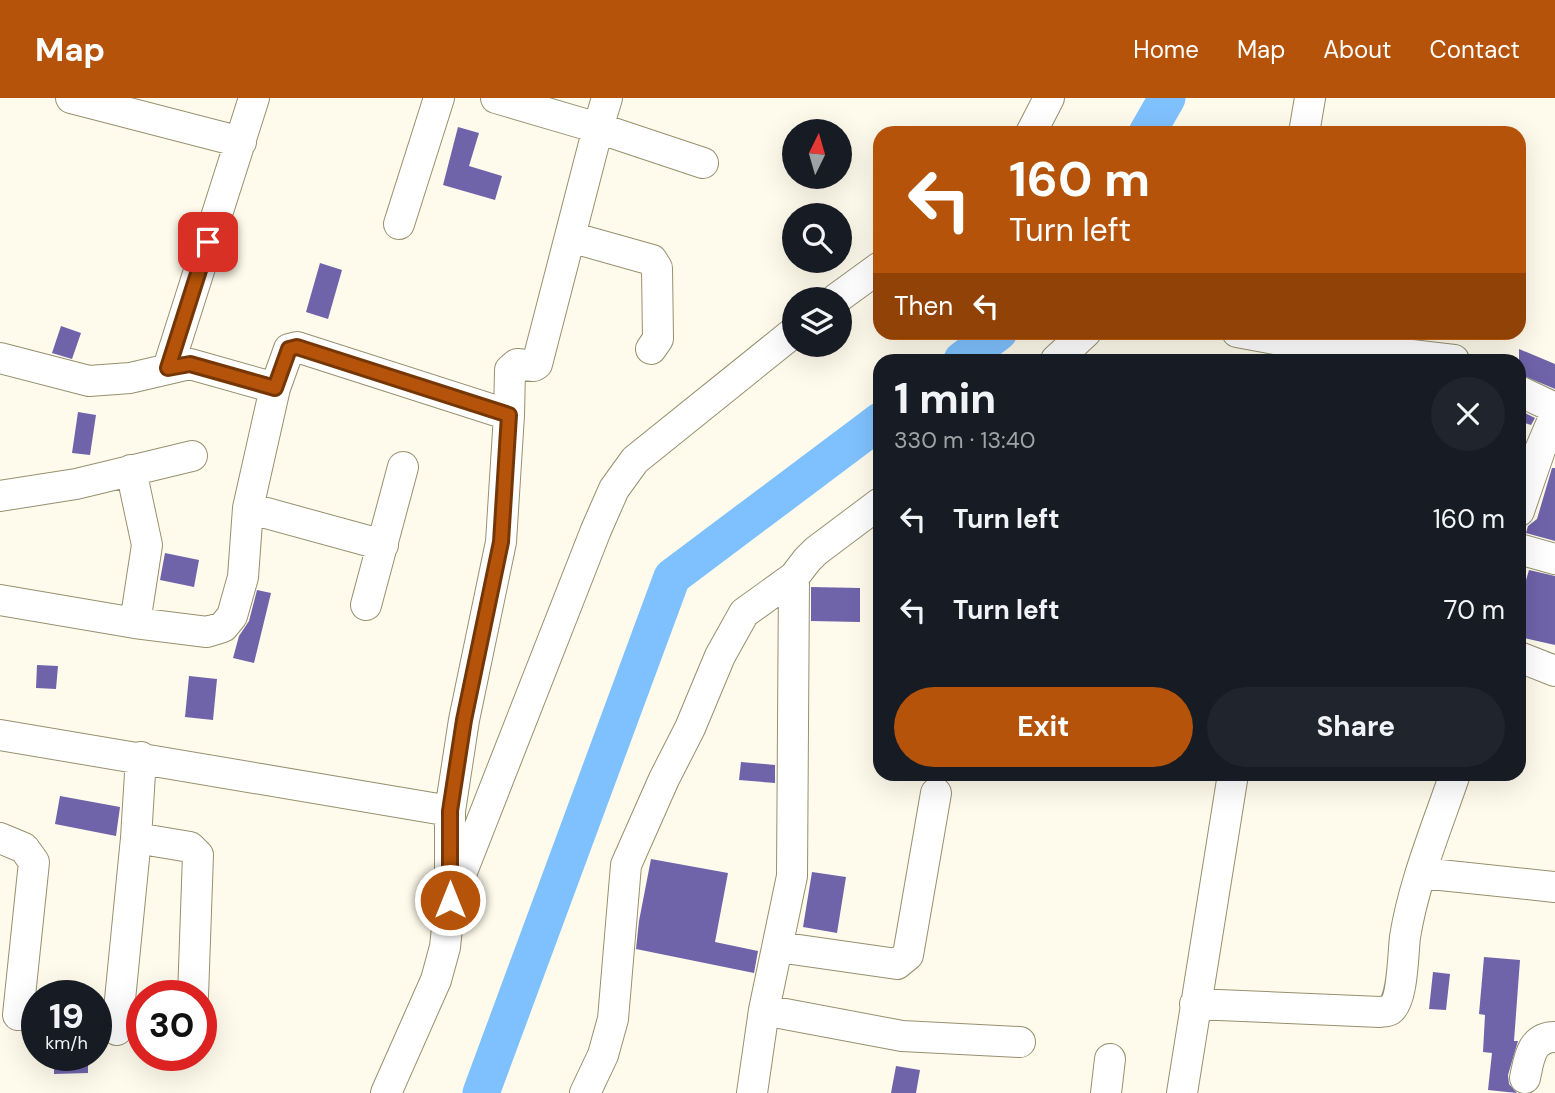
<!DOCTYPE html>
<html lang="en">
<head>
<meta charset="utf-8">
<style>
	:root { --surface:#171b24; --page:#20242c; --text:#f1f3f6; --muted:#9ea1a6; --accent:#b45309 }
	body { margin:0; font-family:"DM Sans",sans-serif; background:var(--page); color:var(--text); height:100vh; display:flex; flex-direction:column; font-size:26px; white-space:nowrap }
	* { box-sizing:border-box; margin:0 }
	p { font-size:23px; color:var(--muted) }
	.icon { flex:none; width:38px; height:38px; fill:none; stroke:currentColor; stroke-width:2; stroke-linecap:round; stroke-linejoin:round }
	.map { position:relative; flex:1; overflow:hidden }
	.details { position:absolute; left:873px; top:256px; width:653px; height:427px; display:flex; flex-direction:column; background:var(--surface); border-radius:21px; box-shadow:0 7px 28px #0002 }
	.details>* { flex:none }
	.guide { position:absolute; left:873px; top:28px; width:653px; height:214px; border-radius:21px; box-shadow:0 7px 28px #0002; background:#b45309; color:#fff; overflow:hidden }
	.needle { width:46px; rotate:5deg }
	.tools { position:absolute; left:782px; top:21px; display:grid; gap:14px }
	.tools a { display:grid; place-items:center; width:70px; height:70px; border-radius:50%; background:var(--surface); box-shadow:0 7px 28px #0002; font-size:35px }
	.speed { position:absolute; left:21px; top:882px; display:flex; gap:14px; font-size:35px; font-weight:700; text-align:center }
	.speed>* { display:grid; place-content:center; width:91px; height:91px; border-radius:50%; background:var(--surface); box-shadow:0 7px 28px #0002; line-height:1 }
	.speed small { font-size:18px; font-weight:400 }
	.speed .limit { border:10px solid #d22; background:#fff; color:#111 }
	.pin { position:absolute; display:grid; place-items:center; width:60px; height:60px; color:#fff; margin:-30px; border-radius:14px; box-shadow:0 4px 10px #0006 }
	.me { position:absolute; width:77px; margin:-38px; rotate:0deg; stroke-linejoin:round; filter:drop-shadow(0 0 5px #0008) }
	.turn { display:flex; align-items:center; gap:24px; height:147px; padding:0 21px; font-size:32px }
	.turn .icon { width:91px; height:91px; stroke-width:2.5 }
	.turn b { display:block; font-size:49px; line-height:60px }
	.then { display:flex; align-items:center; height:66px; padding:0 21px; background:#0003; gap:14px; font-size:26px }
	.round { display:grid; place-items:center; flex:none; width:74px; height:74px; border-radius:37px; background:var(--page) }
	.headline { display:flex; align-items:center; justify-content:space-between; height:119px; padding:0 21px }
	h1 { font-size:42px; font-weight:700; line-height:52px }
	.primary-button { display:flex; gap:14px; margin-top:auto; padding:14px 21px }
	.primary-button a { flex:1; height:80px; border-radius:42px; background:var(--accent); color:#fff; font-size:28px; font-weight:700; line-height:80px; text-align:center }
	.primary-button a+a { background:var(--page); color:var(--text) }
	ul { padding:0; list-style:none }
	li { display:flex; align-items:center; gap:21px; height:91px; padding:0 21px }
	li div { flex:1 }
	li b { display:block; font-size:26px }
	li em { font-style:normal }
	header { display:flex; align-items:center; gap:42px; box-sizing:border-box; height:98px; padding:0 35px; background:var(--accent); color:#fff }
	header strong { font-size:33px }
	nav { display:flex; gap:38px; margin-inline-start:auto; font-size:24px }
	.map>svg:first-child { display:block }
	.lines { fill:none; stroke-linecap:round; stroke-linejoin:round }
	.river { stroke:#7fc1fe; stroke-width:37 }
	.building { fill:#6f63aa }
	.minor-casing { stroke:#97906f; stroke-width:32 }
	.minor { stroke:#fff; stroke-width:30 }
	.route-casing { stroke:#753606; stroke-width:18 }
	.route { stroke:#b45309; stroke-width:12 }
</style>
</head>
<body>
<header>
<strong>Map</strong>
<nav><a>Home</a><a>Map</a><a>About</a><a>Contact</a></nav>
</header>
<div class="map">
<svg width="1555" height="995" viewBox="0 0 1555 995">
	<rect width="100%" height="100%" fill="#fefbec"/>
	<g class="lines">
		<path class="river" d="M 1147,35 L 1167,0
			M 962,262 L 999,234
			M 481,995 L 672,479 L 880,323"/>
	</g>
	<path class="building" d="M 458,29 L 479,35 L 469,68 L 502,78 L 495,102 L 443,87 Z
		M 320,165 L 342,172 L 328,221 L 306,214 Z
		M 61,228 L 81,235 L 72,261 L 52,255 Z
		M 1519,251 L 1555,266 L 1555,291 L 1519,276 Z
		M 1519,312 L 1535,320 L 1531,327 L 1519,323 Z
		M 78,314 L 96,317 L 90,357 L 72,355 Z
		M 1552,370 L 1555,370 L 1555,443 L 1526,435 L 1528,428 L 1537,421 Z
		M 165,455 L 199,462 L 194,489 L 160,482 Z
		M 1529,472 L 1555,478 L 1555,547 L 1519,539 L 1519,499 L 1521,499 Z
		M 811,489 L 860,490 L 860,524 L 811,523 Z
		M 257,492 L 271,495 L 254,565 L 233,560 L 239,538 L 249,523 Z
		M 37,567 L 58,568 L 56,591 L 36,590 Z
		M 189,578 L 217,581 L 213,622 L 185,619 Z
		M 741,664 L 775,667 L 775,685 L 739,682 Z
		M 60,698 L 120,709 L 116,738 L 55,726 Z
		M 651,761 L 728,775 L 715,844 L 758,853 L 754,875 L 636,851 L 639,823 Z
		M 812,774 L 846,779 L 837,835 L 803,829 Z
		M 1484,859 L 1520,862 L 1514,943 L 1518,943 L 1508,977 L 1509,986 L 1517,995 L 1488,992 L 1492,955 L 1483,954 L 1485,917 L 1479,916 Z
		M 1433,874 L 1450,876 L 1446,912 L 1429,911 Z
		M 54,957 L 88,957 L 88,975 L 54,976 Z
		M 896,968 L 920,972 L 916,995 L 891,995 Z"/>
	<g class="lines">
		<defs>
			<path id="minor" d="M 71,0 L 241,44
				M 496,0 L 598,30 L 703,65
				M 1031,35 L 1049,0
				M 1304,35 L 1310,0
				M 399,126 L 439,0
				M 570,139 L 652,162 L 657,170 L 658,241 L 651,251
				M 836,201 L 880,169
				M 1237,234 L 1275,241 L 1454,262
				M 0,260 L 89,283 L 130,280 L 190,266 L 275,290 L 289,251 L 297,249 L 509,317 L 510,272 L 517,266 L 534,268 L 537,266 L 598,30 L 607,0
				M 1056,262 L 1086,234
				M 168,270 L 254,0
				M 1519,293 L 1555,310
				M 131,372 L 147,447 L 135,525
				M 0,398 L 76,386 L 192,358
				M 248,410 L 383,447
				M 1519,413 L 1540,352 L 1555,317
				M 1519,451 L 1555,461
				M 0,502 L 135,525 L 207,534 L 223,529 L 232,518 L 243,479 L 248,410 L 275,290
				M 366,507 L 403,369
				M 1519,559 L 1555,573
				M 0,637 L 450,713
				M 0,740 L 24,750 L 34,764 L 18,917
				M 136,740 L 190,749 L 198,757 L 193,898
				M 1421,775 L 1555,789
				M 456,789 L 596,432 L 614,391 L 635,362 L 794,234
				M 778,849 L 897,866 L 908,857 L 936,695
				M 1195,906 L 1380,914 C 1383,913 1387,914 1390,912 C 1403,903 1403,855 1405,839 C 1414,783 1437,729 1455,676
				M 764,912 L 902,938 L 1020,944
				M 117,932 L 136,740 L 141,659
				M 1525,980 C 1529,961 1531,939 1555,939
				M 386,995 L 436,882 L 445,849 L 450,802 L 450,713 L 464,622 L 501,444 L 509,317
				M 585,995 L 603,957 L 613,921 L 626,767 L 664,681 L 690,630 L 720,558 L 744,515 L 794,479
				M 752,995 L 764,912 L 792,778 L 794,479 L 807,462 L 816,453 L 880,405
				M 1106,995 L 1110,961
				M 1182,995 L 1233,676"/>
		</defs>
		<use href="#minor" class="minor-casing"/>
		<use href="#minor" class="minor"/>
	</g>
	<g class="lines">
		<defs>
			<path id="route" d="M 208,144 L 168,270 L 190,266 L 275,290 L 289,251 L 297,249 L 509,317 L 501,444 L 464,622 L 450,713 L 450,802"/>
		</defs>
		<use href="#route" class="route-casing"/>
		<use href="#route" class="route"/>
	</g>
</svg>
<div class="tools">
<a><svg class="needle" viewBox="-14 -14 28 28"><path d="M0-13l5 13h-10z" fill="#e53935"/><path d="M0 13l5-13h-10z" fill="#9ea1a6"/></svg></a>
<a><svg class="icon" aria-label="search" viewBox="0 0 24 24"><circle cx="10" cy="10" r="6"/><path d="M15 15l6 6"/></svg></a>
<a><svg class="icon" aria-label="layers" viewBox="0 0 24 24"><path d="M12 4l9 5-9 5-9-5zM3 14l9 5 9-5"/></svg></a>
</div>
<div class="speed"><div>19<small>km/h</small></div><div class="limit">30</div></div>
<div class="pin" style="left:208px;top:144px;background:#d93025"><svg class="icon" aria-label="arrive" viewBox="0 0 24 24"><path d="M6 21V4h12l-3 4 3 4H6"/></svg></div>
<svg class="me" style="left:450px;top:802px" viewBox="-20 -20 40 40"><circle r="17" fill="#b45309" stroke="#fff" stroke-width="3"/><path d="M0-11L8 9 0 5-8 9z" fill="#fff"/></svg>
<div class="guide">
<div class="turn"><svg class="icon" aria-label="left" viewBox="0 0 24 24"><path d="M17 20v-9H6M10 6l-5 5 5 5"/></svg><div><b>160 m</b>Turn left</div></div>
<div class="then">Then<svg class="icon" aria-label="left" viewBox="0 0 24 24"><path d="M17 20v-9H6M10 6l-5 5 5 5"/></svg></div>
</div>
<section class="details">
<div class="headline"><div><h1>1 min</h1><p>330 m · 13:40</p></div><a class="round"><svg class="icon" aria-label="close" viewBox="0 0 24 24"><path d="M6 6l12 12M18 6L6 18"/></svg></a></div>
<ul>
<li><svg class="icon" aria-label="left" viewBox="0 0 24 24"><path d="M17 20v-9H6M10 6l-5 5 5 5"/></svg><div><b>Turn left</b></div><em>160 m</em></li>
<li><svg class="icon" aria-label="left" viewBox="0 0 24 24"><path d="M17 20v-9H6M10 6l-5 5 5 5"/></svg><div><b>Turn left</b></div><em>70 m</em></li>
</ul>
<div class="primary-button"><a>Exit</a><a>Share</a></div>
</section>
</div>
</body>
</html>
